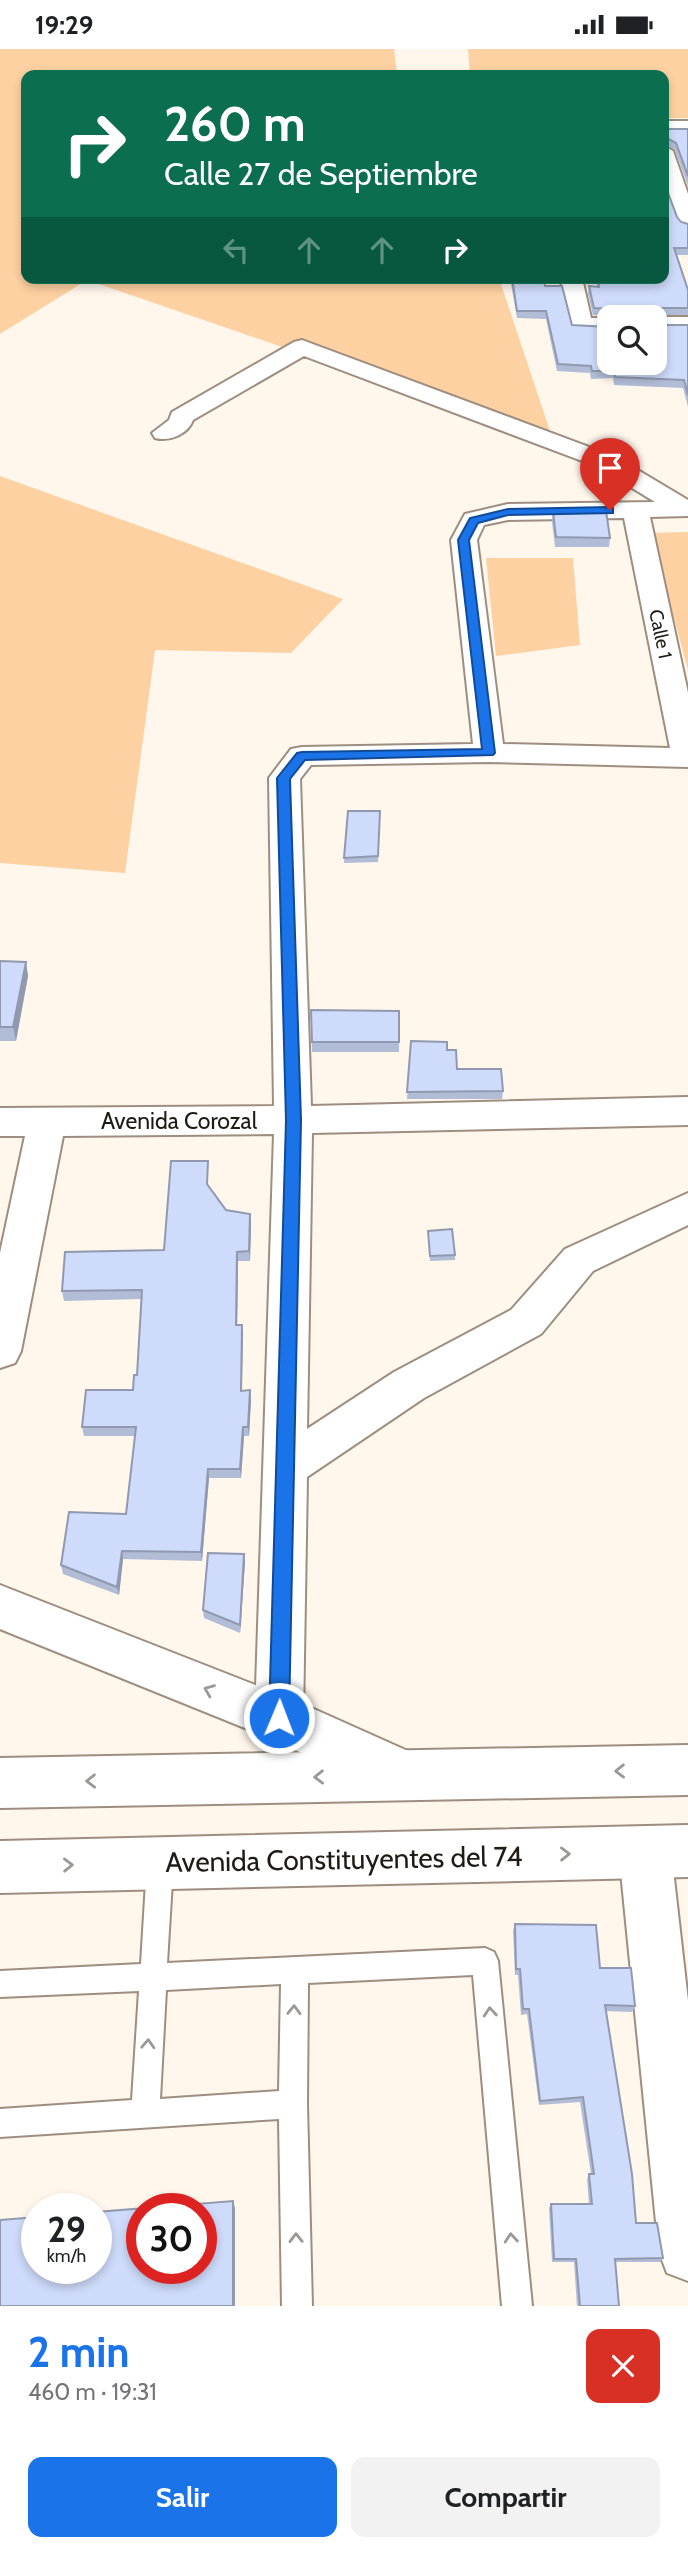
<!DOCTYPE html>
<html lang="es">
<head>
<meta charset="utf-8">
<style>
	:root { --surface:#fff; --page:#f2f2f2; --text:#202124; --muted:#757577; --accent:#1a73e8 }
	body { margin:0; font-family:Cabin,sans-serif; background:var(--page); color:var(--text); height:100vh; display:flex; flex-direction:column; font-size:26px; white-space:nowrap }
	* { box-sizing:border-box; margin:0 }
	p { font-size:23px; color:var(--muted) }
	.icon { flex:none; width:38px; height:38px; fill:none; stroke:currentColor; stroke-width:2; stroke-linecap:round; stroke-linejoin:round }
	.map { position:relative; height:2257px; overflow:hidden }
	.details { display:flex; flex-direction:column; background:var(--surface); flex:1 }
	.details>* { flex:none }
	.guide { position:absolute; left:21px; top:21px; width:648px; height:214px; border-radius:14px; box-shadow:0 4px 10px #0003; background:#0b6e4f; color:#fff; overflow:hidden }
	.fabs { position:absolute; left:597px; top:256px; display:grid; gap:14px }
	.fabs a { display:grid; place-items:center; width:70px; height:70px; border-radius:14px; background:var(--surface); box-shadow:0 4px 10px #0003; font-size:35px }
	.speed { position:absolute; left:21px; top:2144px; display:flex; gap:14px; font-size:35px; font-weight:700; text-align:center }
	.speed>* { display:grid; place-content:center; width:91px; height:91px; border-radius:50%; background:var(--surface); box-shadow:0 4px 10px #0003; line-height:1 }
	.speed small { font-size:18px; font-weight:400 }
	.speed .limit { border:10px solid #d22; background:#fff; color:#111 }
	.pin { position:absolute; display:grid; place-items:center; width:60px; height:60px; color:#fff; margin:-72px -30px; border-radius:50% 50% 50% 0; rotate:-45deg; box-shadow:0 0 7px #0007 }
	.pin .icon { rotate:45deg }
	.me { position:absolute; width:77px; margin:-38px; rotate:1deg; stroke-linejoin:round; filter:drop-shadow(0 0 5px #0008) }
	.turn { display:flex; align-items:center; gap:24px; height:147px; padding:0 28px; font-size:32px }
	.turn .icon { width:91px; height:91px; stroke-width:2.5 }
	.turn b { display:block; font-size:49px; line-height:60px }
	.lanes { display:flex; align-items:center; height:66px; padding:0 28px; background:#0003; justify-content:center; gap:35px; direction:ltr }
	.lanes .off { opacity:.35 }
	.round { display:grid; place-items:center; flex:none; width:74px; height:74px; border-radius:14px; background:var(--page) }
	.summary { display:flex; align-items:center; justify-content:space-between; height:119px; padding:0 28px }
	h1 { font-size:42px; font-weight:800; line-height:52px; color:var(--accent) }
	.cta { display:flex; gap:14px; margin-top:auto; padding:14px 28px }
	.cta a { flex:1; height:80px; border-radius:14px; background:var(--accent); color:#fff; font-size:28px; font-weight:800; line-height:80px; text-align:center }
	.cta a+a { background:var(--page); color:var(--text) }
	.status { display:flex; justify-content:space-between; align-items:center; height:49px; padding:0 35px; background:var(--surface); direction:ltr }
	.status svg { height:19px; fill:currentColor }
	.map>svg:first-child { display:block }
	.green { fill:#fed1a2 }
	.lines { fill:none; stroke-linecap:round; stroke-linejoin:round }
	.service-casing { stroke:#9d8e80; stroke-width:4 }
	.minor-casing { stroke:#9d8e80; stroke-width:4 }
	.tertiary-casing { stroke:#9d8e80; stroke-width:4 }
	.secondary-casing { stroke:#9d8e80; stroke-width:4 }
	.service { fill:#fff; fill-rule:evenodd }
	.minor { fill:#fff; fill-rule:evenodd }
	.tertiary { fill:#fff; fill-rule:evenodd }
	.secondary { fill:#fff; fill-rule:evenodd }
	.wall { fill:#b1bcd7 }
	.shaded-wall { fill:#9099af }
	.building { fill:#cedbfa; stroke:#9099af; stroke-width:2; fill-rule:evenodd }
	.oneway { stroke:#9b9896 }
	.route { fill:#1a73e8; stroke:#114b97; stroke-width:2 }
	.labels { text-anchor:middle; stroke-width:5; stroke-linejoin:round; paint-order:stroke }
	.far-street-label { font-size:19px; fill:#201a15; stroke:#fff }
	.street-label { font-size:23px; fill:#201a15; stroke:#fff }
	.near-street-label { font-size:28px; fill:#201a15; stroke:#fff }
</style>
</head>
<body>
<div class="status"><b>19:29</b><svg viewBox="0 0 49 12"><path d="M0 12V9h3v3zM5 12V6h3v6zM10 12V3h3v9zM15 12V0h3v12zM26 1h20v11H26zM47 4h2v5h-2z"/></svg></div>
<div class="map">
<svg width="688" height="2257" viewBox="0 0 688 2257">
	<rect width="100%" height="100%" fill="#fff6ec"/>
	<path class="green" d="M 0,0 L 394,0 L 397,26 L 26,26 L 26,229 L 499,229 L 553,391 L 87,231 L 0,285 Z
		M 468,0 L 688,0 L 688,69 L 663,69 L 663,26 L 470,26 Z
		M 0,427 L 343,550 L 291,604 L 155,601 L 125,824 L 0,814 Z
		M 688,483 L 688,621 L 651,484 Z
		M 486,509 L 573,509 L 580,596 L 496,607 Z"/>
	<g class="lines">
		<defs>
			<path id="service" d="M 160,1803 L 169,1807 L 173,1816 L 167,1914 L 485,1899 L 494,1903 L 498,1912 L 532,2257 L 502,2257 L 473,1926 L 308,1934 L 307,2055 L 312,2257 L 282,2257 L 279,2070 L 0,2088 L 0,2060 L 132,2051 L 139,1942 L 0,1948 L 0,1922 L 141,1915 L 147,1816 L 151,1807 ZM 281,1935 L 279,2042 L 160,2050 L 166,1941 Z"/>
			<path id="minor" d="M 663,72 L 688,72 L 688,84 L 663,84 Z
				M 663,96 L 673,102 L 688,145 L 688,180 L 681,178 L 678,174 L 663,131 Z
				M 560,229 L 582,229 L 591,269 L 609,269 L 609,283 L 573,281 Z
				M 654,268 L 688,268 L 688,282 L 654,282 Z
				M 302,291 L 616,408 L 688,451 L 688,467 L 650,468 L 688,644 L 688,718 L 489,713 L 311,716 L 300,730 L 311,1057 L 688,1048 L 688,1076 L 312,1084 L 307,1380 L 394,1323 L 511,1261 L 565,1200 L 688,1144 L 688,1176 L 593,1222 L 541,1285 L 424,1349 L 307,1428 L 303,1669 L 296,1686 L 279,1693 L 262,1686 L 255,1669 L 274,1085 L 63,1087 L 21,1302 L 15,1314 L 0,1319 L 0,1204 L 25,1087 L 0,1087 L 0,1059 L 274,1057 L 269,729 L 291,700 L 302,698 L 473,695 L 451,491 L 465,465 L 508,455 L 655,453 L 598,418 L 304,307 L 193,371 C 188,385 170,393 155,389 L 152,384 L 169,371 L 172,363 L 294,293 ZM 624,469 L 670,699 L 503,695 L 477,491 L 484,476 L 508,471 Z
				M 645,1777 L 663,1785 L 671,1803 L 688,1952 L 688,2232 L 667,2224 L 659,2203 L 619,1803 L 627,1785 Z"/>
			<path id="tertiary" d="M 0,1536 L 296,1652 L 419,1707 L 426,1724 L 419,1741 L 401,1749 L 262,1686 L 0,1580 Z"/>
			<path id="secondary" d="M 688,1696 L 688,1746 L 0,1759 L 0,1709 Z
				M 688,1776 L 688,1828 L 0,1844 L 0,1792 Z"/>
		</defs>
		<use href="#service" class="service-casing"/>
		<use href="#minor" class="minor-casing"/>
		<use href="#tertiary" class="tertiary-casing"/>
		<use href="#secondary" class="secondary-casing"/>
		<use href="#service" class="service"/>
		<use href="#minor" class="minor"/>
		<use href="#tertiary" class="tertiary"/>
		<use href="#secondary" class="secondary"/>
	</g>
	<path class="wall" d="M 663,80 L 688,80 L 688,137 L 675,101 L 663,94 Z
		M 677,168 L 681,173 L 688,174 L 688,206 L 677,206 L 688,241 L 688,266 L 653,266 L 653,268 L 611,268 L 593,266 L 588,245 L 589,237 L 597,237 L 595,229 L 663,229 Z
		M 510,229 L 544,229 L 545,237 L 572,276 L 609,278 L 688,276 L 688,358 L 683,339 L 614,336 L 613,329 L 591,330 L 590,324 L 557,322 L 546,270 L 517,269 Z
		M 553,463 L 610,489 L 609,498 L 555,498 L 552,473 Z
		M 348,762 L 380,762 L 378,813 L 344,814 Z
		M 0,912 L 26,913 L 28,927 L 16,992 L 0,992 Z
		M 311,961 L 399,962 L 399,1003 L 312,1003 Z
		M 411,992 L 447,1001 L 457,1020 L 503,1042 L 502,1050 L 407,1050 Z
		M 208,1112 L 208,1137 L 226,1161 L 251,1174 L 250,1212 L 238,1212 L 237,1276 L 243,1285 L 242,1342 L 250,1341 L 251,1351 L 249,1387 L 244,1387 L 241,1429 L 209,1429 L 202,1512 L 123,1510 L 119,1546 L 63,1525 L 61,1516 L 126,1465 L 135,1387 L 84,1387 L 82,1378 L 133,1341 L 137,1326 L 141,1250 L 64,1252 L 62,1242 L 164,1201 Z
		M 428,1182 L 455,1206 L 455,1211 L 430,1212 Z
		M 244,1505 L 245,1513 L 240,1584 L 204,1569 L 203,1561 Z
		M 515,1875 L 600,1919 L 635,1957 L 632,1963 L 605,1962 L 636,2174 L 663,2209 L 660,2213 L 615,2213 L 619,2257 L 577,2257 L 574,2213 L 552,2213 L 549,2159 L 551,2155 L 589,2155 L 587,2130 L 589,2125 L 591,2125 L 580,2053 L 539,2056 L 527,1965 L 521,1966 L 518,1926 L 515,1926 L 513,1881 Z"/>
	<path class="shaded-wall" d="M 26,913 L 28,927 L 16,992 L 13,978 Z
		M 250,1165 L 251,1174 L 250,1212 L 249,1202 Z
		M 237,1203 L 238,1212 L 237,1285 L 236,1276 Z
		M 242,1276 L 243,1285 L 241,1351 L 241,1342 Z
		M 250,1341 L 251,1351 L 249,1387 L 248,1378 Z
		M 243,1378 L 244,1387 L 241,1429 L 240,1420 Z
		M 208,1420 L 209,1429 L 202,1512 L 201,1503 Z
		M 122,1502 L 123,1510 L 119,1546 L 117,1538 Z
		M 244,1505 L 245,1513 L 240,1584 L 240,1576 Z
		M 233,2152 L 235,2159 L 235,2257 L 233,2257 Z"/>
	<path class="building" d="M 663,80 L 688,80 L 688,127 L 676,94 L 663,87 L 663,90 Z
		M 663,130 L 677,168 L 681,173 L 688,175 L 688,199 L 674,199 L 688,241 L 688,259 L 653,259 L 653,268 L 612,268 L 612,260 L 594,259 L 589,237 L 599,238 L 598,229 L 663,229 Z
		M 512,229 L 544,229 L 545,237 L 562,237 L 572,276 L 609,278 L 609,313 L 654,313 L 654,276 L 688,276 L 688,346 L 684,331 L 615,328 L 614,322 L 592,322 L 591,317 L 558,315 L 546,262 L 517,262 Z
		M 606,462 L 610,489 L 556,488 L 553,463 Z
		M 348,762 L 380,762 L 378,807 L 344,809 Z
		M 0,912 L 26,913 L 13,978 L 0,978 Z
		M 311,961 L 399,962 L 399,993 L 312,993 Z
		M 411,992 L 447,993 L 447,1001 L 456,1001 L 457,1020 L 501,1020 L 503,1042 L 407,1043 Z
		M 171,1112 L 208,1112 L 207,1135 L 226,1161 L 250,1165 L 249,1202 L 237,1203 L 236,1276 L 242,1276 L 241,1342 L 250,1341 L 248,1378 L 243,1378 L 240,1420 L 208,1420 L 201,1503 L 122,1502 L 117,1538 L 61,1516 L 69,1463 L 126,1465 L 136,1378 L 82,1378 L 86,1341 L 133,1341 L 134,1326 L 137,1326 L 142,1241 L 62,1242 L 65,1203 L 164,1201 Z
		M 452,1180 L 455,1206 L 430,1207 L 428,1182 Z
		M 208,1504 L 244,1505 L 240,1576 L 203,1561 Z
		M 515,1875 L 596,1876 L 600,1919 L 631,1919 L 635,1957 L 605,1956 L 632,2125 L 636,2174 L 657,2174 L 663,2209 L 615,2210 L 619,2257 L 580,2257 L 576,2210 L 554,2210 L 551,2155 L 592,2155 L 589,2125 L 594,2125 L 583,2048 L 540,2052 L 529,1960 L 523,1960 L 520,1920 L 516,1920 Z
		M 233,2152 L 233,2257 L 0,2257 L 0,2171 L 37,2168 L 37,2219 L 96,2219 L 96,2163 ZM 142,2160 L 201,2160 L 201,2219 L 142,2219 Z"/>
	<defs><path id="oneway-chevron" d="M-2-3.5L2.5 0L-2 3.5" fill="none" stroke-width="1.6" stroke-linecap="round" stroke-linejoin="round" transform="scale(1.75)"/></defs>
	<g class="oneway">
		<use href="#oneway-chevron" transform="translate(209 1641) rotate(-158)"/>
		<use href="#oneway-chevron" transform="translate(620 1722) rotate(179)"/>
		<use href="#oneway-chevron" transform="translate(319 1728) rotate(179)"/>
		<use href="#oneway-chevron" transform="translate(91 1732) rotate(179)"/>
		<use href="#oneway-chevron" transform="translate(565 1805) rotate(-1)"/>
		<use href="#oneway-chevron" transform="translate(68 1816) rotate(-1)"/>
		<use href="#oneway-chevron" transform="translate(294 1961) rotate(-89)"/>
		<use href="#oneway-chevron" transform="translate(490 1963) rotate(-95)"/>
		<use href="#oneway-chevron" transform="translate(148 1995) rotate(-87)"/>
		<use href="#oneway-chevron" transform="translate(296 2189) rotate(-91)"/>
		<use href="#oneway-chevron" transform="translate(511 2189) rotate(-95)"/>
	</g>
	<path class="route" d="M 610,458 L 613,459 L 613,464 L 508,466 L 478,474 L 469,491 L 495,704 L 493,706 L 305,711 L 290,730 L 301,1071 L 289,1669 L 286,1676 L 279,1678 L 272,1676 L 269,1669 L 286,1071 L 277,729 L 297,704 L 302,703 L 482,700 L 458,491 L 470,469 L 508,460 Z"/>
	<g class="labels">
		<g class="far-street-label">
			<text transform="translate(661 585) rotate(78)" y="7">Calle 1</text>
		</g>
		<g class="street-label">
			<text x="179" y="1080">Avenida Corozal</text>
		</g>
		<g class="near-street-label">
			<text transform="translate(344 1810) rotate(-1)" y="10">Avenida Constituyentes del 74</text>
		</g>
	</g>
</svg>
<div class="fabs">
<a><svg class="icon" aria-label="search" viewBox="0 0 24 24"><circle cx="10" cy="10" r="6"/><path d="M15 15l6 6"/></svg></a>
</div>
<div class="speed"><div>29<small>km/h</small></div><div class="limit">30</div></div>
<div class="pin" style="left:610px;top:461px;background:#d93025"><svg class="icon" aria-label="arrive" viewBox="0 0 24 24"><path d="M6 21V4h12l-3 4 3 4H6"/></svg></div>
<svg class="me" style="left:279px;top:1669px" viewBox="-20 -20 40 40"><circle r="17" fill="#1a73e8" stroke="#fff" stroke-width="3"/><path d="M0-11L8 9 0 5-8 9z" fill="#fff"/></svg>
<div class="guide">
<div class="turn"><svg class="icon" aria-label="right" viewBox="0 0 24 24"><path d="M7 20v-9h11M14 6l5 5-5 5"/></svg><div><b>260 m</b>Calle 27 de Septiembre</div></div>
<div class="lanes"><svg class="icon off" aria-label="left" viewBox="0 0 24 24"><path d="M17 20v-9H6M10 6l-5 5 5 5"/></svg><svg class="icon off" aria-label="ahead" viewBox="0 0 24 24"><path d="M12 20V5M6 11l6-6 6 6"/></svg><svg class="icon off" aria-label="ahead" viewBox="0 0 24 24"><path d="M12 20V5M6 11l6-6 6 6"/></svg><svg class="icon" aria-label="right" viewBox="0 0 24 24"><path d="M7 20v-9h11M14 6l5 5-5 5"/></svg></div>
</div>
</div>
<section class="details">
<div class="summary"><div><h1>2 min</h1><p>460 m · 19:31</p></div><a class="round" style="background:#d93025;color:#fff"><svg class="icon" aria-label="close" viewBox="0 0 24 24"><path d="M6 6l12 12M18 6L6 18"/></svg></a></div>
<div class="cta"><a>Salir</a><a>Compartir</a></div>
</section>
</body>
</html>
